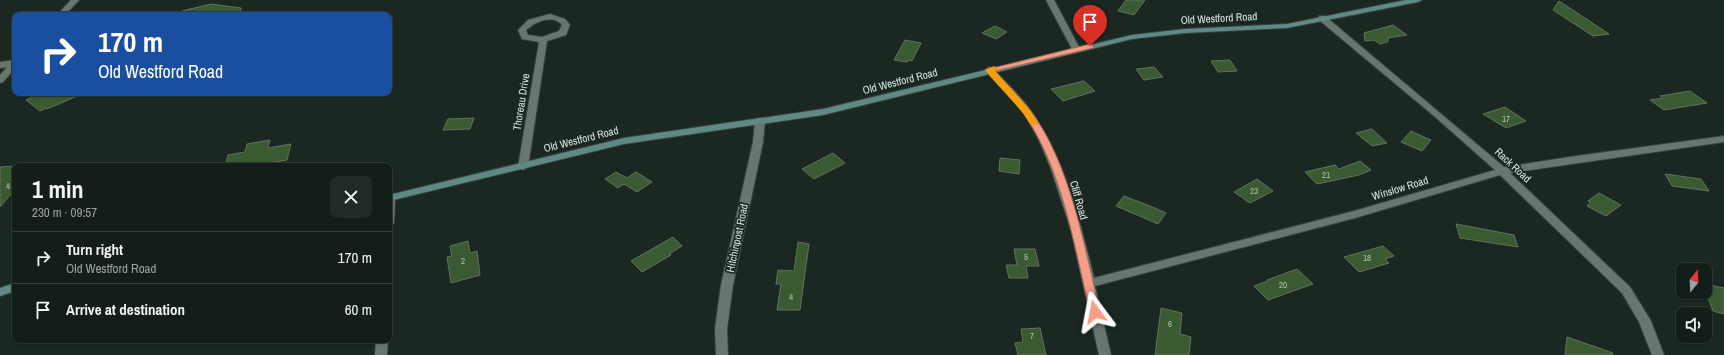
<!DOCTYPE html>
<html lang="en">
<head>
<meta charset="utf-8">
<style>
	:root { --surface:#141e19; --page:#212b26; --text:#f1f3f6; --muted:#9da2a2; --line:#333c38 }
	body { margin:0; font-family:"Archivo Narrow",sans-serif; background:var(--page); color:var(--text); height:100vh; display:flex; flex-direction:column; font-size:15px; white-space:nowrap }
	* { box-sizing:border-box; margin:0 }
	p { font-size:13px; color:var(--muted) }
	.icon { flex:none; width:22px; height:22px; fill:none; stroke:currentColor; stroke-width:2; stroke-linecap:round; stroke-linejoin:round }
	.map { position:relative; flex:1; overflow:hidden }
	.side { position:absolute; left:12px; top:163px; width:380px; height:180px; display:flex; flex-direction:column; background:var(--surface); border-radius:8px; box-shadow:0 1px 3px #0004,0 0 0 1px var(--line) }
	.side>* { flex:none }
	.banner { position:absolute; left:12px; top:12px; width:380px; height:84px; border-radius:8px; box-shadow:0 1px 3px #0004,0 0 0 1px var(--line); background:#1a4fa0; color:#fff; overflow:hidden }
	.needle { width:26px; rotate:18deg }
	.fabs { position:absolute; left:1676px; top:263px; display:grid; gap:8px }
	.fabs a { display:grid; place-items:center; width:36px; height:36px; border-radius:8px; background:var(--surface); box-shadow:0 1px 3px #0004,0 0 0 1px var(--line); font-size:20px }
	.pin { position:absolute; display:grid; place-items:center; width:34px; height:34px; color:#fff; margin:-41px -17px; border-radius:50% 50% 50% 0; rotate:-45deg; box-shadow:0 0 4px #0007 }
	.pin .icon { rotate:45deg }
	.me { position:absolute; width:44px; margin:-22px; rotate:347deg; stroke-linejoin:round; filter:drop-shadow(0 0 3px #0008) }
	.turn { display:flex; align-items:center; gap:14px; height:84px; padding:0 20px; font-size:18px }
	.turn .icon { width:52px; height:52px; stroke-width:2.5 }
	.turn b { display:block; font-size:28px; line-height:34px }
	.round { display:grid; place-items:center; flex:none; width:42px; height:42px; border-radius:8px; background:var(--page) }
	.head { display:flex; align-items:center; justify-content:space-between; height:68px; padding:0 20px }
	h1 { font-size:24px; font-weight:700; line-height:30px }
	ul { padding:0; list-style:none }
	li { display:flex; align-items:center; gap:12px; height:52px; padding:0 20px; border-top:1px solid var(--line) }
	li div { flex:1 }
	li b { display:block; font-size:15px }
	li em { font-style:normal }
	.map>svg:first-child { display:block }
	.building { fill:#3a5a31; stroke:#656f63 }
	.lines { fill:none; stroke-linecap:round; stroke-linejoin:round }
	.minor-casing { stroke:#37433e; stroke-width:2 }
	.secondary-casing { stroke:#37433e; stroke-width:2 }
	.minor { fill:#67776f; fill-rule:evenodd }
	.secondary { fill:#5f8a83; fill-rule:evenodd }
	.route { fill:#f49e87; stroke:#9f6758 }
	.slow { fill:#f59e0b }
	.labels { text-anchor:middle; stroke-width:3.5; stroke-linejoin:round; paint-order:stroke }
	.number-label { font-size:9px; fill:#b2c1b4 }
	.street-label { font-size:11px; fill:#dae3df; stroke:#1a2821 }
</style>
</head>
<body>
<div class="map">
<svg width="1724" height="355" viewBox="0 0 1724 355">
	<rect width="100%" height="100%" fill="#1a2821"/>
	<path class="building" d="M 1126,0 L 1145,0 L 1134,15 L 1118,11 Z
		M 1559,1 L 1609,34 L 1593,36 L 1553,10 Z
		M 211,4 L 241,8 L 240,15 L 183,15 L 182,11 Z
		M 1393,25 L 1407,35 L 1388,38 L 1388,42 L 1380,44 L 1374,40 L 1365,41 L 1364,33 Z
		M 995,26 L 1007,32 L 996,39 L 982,33 Z
		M 905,40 L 921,43 L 912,61 L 908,60 L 907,62 L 894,60 Z
		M 1230,60 L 1237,71 L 1218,72 L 1211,61 Z
		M 1154,67 L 1163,77 L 1144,80 L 1136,69 Z
		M 1084,81 L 1095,91 L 1063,101 L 1051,89 Z
		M 1690,91 L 1707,103 L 1664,110 L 1650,100 L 1663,98 L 1660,96 Z
		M 42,93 L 84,93 L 47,109 L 46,108 L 40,111 L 26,100 Z
		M 1505,107 L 1526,121 L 1506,128 L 1483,114 Z
		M 474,118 L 470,129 L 443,130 L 448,119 Z
		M 1372,129 L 1387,143 L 1372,146 L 1356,133 Z
		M 1411,131 L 1431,140 L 1422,151 L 1401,142 Z
		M 270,140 L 268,148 L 291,144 L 287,160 L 251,166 L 225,166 L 228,155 L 245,152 L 247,144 Z
		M 833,153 L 845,163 L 814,179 L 802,169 Z
		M 1000,158 L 1020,160 L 1019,174 L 999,171 Z
		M 1360,161 L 1371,170 L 1359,175 L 1317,184 L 1305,172 L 1335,165 L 1339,169 Z
		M 15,166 L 15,194 L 10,195 L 0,207 L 0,167 Z
		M 616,172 L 627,178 L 636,172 L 652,182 L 637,192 L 624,184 L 618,188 L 605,179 Z
		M 1665,174 L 1701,179 L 1709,191 L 1672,186 Z
		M 1257,179 L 1273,191 L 1250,203 L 1234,192 Z
		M 1599,193 L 1621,205 L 1606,216 L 1587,206 L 1591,202 L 1588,201 Z
		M 1124,196 L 1150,206 L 1166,213 L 1158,224 L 1116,206 Z
		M 1456,224 L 1514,235 L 1518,247 L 1460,238 Z
		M 673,237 L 682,246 L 669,254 L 671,255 L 642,272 L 631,261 Z
		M 468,241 L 470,253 L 477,251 L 480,275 L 451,283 L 447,257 L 452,256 L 450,246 Z
		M 798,242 L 809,244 L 800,310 L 777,310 L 781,284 L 776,284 L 778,270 L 794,271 Z
		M 1383,246 L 1394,256 L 1385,259 L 1389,263 L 1359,272 L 1344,257 Z
		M 1014,249 L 1035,249 L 1039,266 L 1026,266 L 1028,278 L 1009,278 L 1006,265 L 1017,265 Z
		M 1297,269 L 1313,284 L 1268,300 L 1254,286 L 1268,281 L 1267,280 Z
		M 1705,284 L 1724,288 L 1724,314 L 1713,311 L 1707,295 L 1709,295 Z
		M 1161,308 L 1182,313 L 1180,334 L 1191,337 L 1189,355 L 1155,355 Z
		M 1040,328 L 1046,355 L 1018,355 L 1015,343 L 1023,342 L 1021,329 Z
		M 1567,337 L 1613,353 L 1613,355 L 1565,355 Z"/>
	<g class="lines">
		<defs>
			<path id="minor" d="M 71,0 L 79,0 L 65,15 L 57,15 Z
				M 1046,0 L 1054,0 L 1080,49 L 1079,51 L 1073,51 L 1072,49 Z
				M 550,14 L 565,19 L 570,25 L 566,35 L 547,41 L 528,167 L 523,170 L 518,167 L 539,42 L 522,39 L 518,30 L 528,20 ZM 544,20 C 551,19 557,19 562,25 L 559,31 L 542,37 L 528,35 L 526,30 L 534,24 Z
				M 1319,16 L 1325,16 L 1504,167 L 1576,156 L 1724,136 L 1724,142 L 1510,173 L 1630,287 L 1651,321 L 1664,355 L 1652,355 L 1639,322 L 1622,293 L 1500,175 L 1355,218 L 1095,286 L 1111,355 L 1099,355 L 1071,230 L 1051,169 L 1039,140 L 1024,113 L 985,70 L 989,67 L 992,68 C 1005,82 1020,95 1031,111 C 1065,160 1080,221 1094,278 L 1354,211 L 1495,170 L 1434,116 L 1319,20 Z
				M 15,60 L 15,68 L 3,82 L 0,83 L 0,75 L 7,67 L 0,68 L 0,62 Z
				M 760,118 L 765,121 L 763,142 L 733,285 L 727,329 L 728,355 L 716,355 L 715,329 L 721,285 L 753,142 L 755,121 Z
				M 389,195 L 394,196 L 395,198 L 394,223 L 389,227 Z
				M 376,340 L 388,340 L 387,355 L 375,355 Z"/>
			<path id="secondary" d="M 1406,0 L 1422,0 L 1418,2 L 1287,28 L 1185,33 L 1132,39 L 823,115 L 624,144 L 389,201 L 389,195 L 624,138 L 823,109 L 1132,35 L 1185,29 L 1287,24 Z
				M 15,283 L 15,291 L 0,296 L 0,288 Z"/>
		</defs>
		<use href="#minor" class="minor-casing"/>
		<use href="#secondary" class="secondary-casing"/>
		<use href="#minor" class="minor"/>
		<use href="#secondary" class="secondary"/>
	</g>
	<path class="route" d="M 1090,44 L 1094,46 L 1093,48 L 995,71 C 1006,84 1019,96 1029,109 C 1070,161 1085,249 1100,312 L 1095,316 L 1090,312 C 1074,246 1063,171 1024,114 C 1013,98 997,85 985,70 Z"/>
	<path class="slow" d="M 994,66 L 998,69 L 995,71 L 1030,110 L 1038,123 L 1037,125 L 1031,125 L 1023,113 L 985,70 Z"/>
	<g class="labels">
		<g class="number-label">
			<text x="1506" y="122">17</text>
			<text x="1326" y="178">21</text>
			<text x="8" y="189">4</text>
			<text x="1254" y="194">23</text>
			<text x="1026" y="260">5</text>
			<text x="1367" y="261">18</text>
			<text x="463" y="264">2</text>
			<text x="1283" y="288">20</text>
			<text x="791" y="300">4</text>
			<text x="1170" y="327">6</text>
			<text x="1032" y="339">7</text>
		</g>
		<g class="street-label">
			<text transform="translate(1219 18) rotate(-3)" y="4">Old Westford Road</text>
			<text transform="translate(900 81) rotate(-14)" y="4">Old Westford Road</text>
			<text transform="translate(521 102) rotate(-81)" y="4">Thoreau Drive</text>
			<text transform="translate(581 139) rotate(-14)" y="4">Old Westford Road</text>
			<text transform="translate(1513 165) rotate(43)" y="4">Rack Road</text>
			<text transform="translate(1400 188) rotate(-17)" y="4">Winslow Road</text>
			<text transform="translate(1079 200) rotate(74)" y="4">Cliff Road</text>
			<text transform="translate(737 238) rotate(-78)" y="4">Hitchinpost Road</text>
		</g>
	</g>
</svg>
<div class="fabs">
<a><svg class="needle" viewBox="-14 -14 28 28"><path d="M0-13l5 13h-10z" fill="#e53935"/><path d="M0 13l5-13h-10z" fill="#9da2a2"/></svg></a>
<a><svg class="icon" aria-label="sound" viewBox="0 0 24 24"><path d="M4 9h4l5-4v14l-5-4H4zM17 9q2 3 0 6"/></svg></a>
</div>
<div class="pin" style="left:1090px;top:46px;background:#d93025"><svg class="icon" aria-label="arrive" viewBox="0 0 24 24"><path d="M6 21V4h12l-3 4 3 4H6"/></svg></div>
<svg class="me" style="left:1095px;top:312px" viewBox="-20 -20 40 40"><path d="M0-17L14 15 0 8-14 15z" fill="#f49e87" stroke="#fff" stroke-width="4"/></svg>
<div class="banner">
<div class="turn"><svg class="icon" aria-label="right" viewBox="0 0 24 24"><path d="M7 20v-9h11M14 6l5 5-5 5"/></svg><div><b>170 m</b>Old Westford Road</div></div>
</div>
<section class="side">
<div class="head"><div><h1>1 min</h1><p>230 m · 09:57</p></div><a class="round"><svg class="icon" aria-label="close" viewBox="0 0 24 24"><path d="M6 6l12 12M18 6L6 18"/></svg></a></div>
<ul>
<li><svg class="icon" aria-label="right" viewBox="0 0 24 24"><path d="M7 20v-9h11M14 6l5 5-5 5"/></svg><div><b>Turn right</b><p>Old Westford Road</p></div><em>170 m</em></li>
<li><svg class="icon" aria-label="arrive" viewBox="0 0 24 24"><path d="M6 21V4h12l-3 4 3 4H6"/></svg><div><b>Arrive at destination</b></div><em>60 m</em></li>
</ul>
</section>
</div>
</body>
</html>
